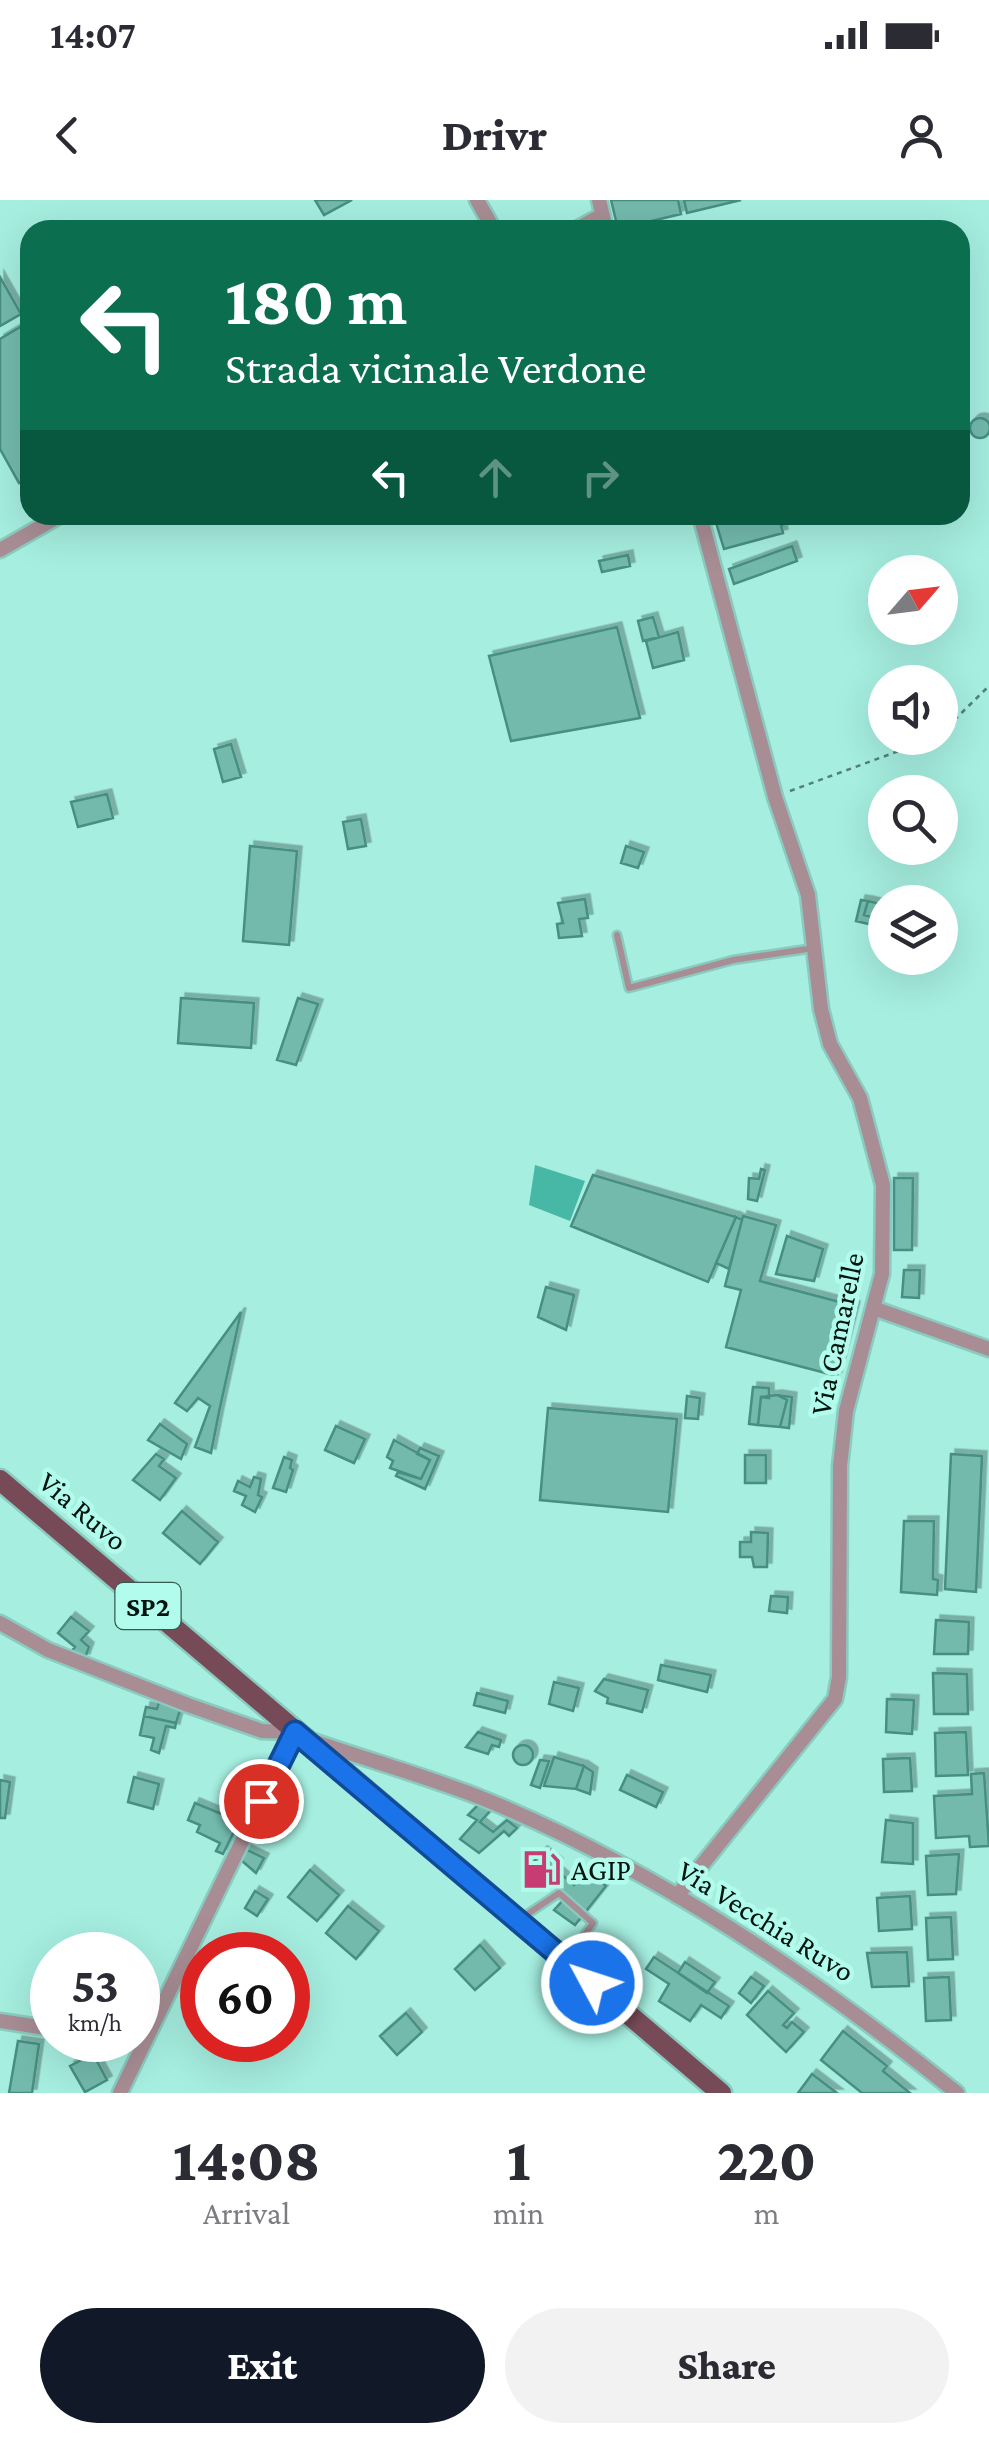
<!DOCTYPE html>
<html lang="en">
<head>
<meta charset="utf-8">
<style>
	:root { --surface:#fff; --page:#f2f2f3; --text:#2b2b33; --muted:#7c7c81; --accent:#111827 }
	body { margin:0; font-family:"Crimson Pro",serif; background:var(--page); color:var(--text); height:100vh; display:flex; flex-direction:column; font-size:38px; white-space:nowrap }
	* { box-sizing:border-box; margin:0 }
	p { font-size:32px; color:var(--muted) }
	.icon { flex:none; width:55px; height:55px; fill:none; stroke:currentColor; stroke-width:2; stroke-linecap:round; stroke-linejoin:round }
	.map { position:relative; height:1893px; overflow:hidden }
	.side { display:flex; flex-direction:column; background:var(--surface); flex:1 }
	.side>* { flex:none }
	.guide { position:absolute; left:20px; top:20px; width:950px; height:305px; border-radius:30px; box-shadow:0 10px 40px #0002; background:#0b6e4f; color:#fff; overflow:hidden }
	.needle { width:65px; rotate:62deg }
	.fabs { position:absolute; left:868px; top:355px; display:grid; gap:20px }
	.fabs a { display:grid; place-items:center; width:90px; height:90px; border-radius:50%; background:var(--surface); box-shadow:0 10px 40px #0002; font-size:50px }
	.speed { position:absolute; left:30px; top:1732px; display:flex; gap:20px; font-size:50px; font-weight:700; text-align:center }
	.speed>* { display:grid; place-content:center; width:130px; height:130px; border-radius:50%; background:var(--surface); box-shadow:0 10px 40px #0002; line-height:1 }
	.speed small { font-size:25px; font-weight:400 }
	.speed .limit { border:15px solid #d22; background:#fff; color:#111 }
	.pin { position:absolute; display:grid; place-items:center; width:85px; height:85px; color:#fff; margin:-42px; border:5px solid #fff; border-radius:50%; box-shadow:0 2px 10px #0007 }
	.me { position:absolute; width:110px; margin:-55px; rotate:310deg; stroke-linejoin:round; filter:drop-shadow(0 0 8px #0008) }
	.turn { display:flex; align-items:center; gap:35px; height:210px; padding:0 40px; font-size:45px }
	.turn .icon { width:130px; height:130px; stroke-width:2.5 }
	.turn b { display:block; font-size:70px; line-height:85px }
	.lanes { display:flex; align-items:center; height:95px; padding:0 40px; background:#0003; justify-content:center; gap:50px; direction:ltr }
	.lanes .off { opacity:.35 }
	.eta { display:flex; justify-content:space-evenly; align-items:center; height:170px; text-align:center }
	.eta b { font-size:60px; font-weight:800; line-height:70px }
	.cta { display:flex; gap:20px; margin-top:auto; padding:20px 40px }
	.cta a { flex:1; height:115px; border-radius:60px; background:var(--accent); color:#fff; font-size:40px; font-weight:800; line-height:115px; text-align:center }
	.cta a+a { background:var(--page); color:var(--text) }
	.status { display:flex; justify-content:space-between; align-items:center; height:70px; padding:0 50px; background:var(--surface); direction:ltr }
	.status svg { height:28px; fill:currentColor }
	header { display:flex; justify-content:space-between; align-items:center; height:130px; padding:0 40px; background:var(--surface); font-size:45px; font-weight:800 }
	.map>svg:first-child { display:block }
	.water { fill:#48b8a6 }
	.building { fill:#73baad; stroke:#478f82; stroke-width:2.5; filter:url(#shadow) }
	.lines { fill:none; stroke-linecap:round; stroke-linejoin:round }
	.lane-casing { stroke:#8bcbbf; stroke-width:11 }
	.street-casing { stroke:#8bcbbf; stroke-width:19 }
	.primary-casing { stroke:#8bcbbf; stroke-width:25 }
	.path { stroke:#538178; stroke-width:2.5; stroke-dasharray:5 5; stroke-linecap:butt }
	.lane { stroke:#a88d94; stroke-width:6 }
	.street { stroke:#a88d94; stroke-width:14 }
	.primary { stroke:#774a58; stroke-width:20 }
	.route-casing { stroke:#114b97; stroke-width:25 }
	.route { stroke:#1a73e8; stroke-width:18 }
	.labels { text-anchor:middle; stroke-width:9; stroke-linejoin:round; paint-order:stroke }
	.shield { fill:#b2fced; stroke:#355a52; stroke-width:2.5 }
	.shield-label { font-size:28px; font-weight:bold; fill:#001410 }
	.street-label { font-size:30px; fill:#001410; stroke:#b2fced }
	.poi-label { font-size:30px; fill:#001410; stroke:#b2fced; text-anchor:start }
</style>
</head>
<body>
<div class="status"><b>14:07</b><svg viewBox="0 0 49 12"><path d="M0 12V9h3v3zM5 12V6h3v6zM10 12V3h3v9zM15 12V0h3v12zM26 1h20v11H26zM47 4h2v5h-2z"/></svg></div>
<header><svg class="icon" aria-label="back" viewBox="0 0 24 24"><path d="M15 5l-7 7 7 7"/></svg>Drivr<svg class="icon" aria-label="person" viewBox="0 0 24 24"><circle cx="12" cy="8" r="4"/><path d="M4 21q1-7 8-7t8 7"/></svg></header>
<div class="map">
<svg width="989" height="1893" viewBox="0 0 989 1893">
	<defs>
		<filter id="shadow"><feDropShadow dx="4.5" dy="-4.5" stdDeviation="0" flood-color="#0004"/></filter>
	</defs>
	<rect width="100%" height="100%" fill="#a5eee0"/>
	<path class="water" d="M 535,965 L 585,981 L 570,1021 L 529,1005 Z"/>
	<path class="building" d="M 315,0 L 352,0 L 324,15 Z
		M 611,0 L 678,0 L 681,14 L 618,29 Z
		M 684,0 L 741,0 L 687,13 Z
		M 0,77 L 21,114 L 0,126 Z
		M 27,123 L 30,277 L 19,283 L 0,249 L 0,139 Z
		M970 228a10 10 0 1 1 20 0a10 10 0 1 1-20 0Z
		M 714,316 L 810,315 L 810,316 L 781,325 L 783,333 L 724,349 Z
		M 792,346 L 797,361 L 734,384 L 729,369 Z
		M 628,355 L 630,366 L 602,372 L 599,361 Z
		M 653,417 L 659,437 L 643,441 L 638,421 Z
		M 617,427 L 640,518 L 511,541 L 489,456 Z
		M 678,432 L 684,460 L 653,468 L 646,441 Z
		M 231,544 L 241,577 L 223,582 L 214,549 Z
		M 107,594 L 113,618 L 78,627 L 71,602 Z
		M 361,619 L 366,646 L 348,649 L 343,622 Z
		M 250,646 L 297,651 L 289,745 L 243,741 Z
		M 626,646 L 644,652 L 638,668 L 621,663 Z
		M 585,699 L 588,718 L 579,719 L 582,736 L 559,738 L 557,724 L 563,723 L 558,703 Z
		M 861,700 L 868,701 L 864,715 L 882,720 L 885,709 L 885,728 L 856,721 Z
		M 868,701 L 885,705 L 882,720 L 864,715 Z
		M 181,798 L 254,803 L 251,848 L 178,843 Z
		M 298,798 L 318,804 L 296,865 L 277,860 Z
		M 761,969 L 765,970 L 757,1001 L 748,999 L 749,978 L 759,979 Z
		M 593,975 L 736,1017 L 708,1082 L 571,1026 Z
		M 894,978 L 913,978 L 912,1050 L 894,1050 Z
		M 743,1016 L 776,1025 L 760,1081 L 855,1106 L 837,1176 L 726,1147 L 741,1090 L 725,1086 Z
		M 736,1017 L 742,1020 L 729,1069 L 716,1063 Z
		M 787,1036 L 823,1049 L 814,1081 L 776,1074 Z
		M 904,1070 L 920,1070 L 919,1098 L 902,1097 Z
		M 546,1087 L 574,1095 L 566,1130 L 538,1117 Z
		M 241,1112 L 219,1212 L 211,1253 L 195,1247 L 210,1206 L 198,1198 L 187,1211 L 175,1203 Z
		M 753,1187 L 769,1188 L 769,1198 L 761,1197 L 758,1225 L 749,1224 Z
		M 777,1195 L 787,1200 L 780,1227 L 758,1225 L 761,1197 Z
		M 777,1195 L 792,1197 L 789,1228 L 780,1227 L 787,1200 Z
		M 687,1196 L 700,1198 L 698,1219 L 685,1218 Z
		M 548,1208 L 677,1219 L 668,1312 L 540,1300 Z
		M 160,1224 L 187,1244 L 181,1259 L 148,1240 Z
		M 336,1226 L 365,1239 L 354,1263 L 325,1250 Z
		M 394,1240 L 430,1260 L 421,1279 L 390,1268 L 393,1261 L 387,1257 Z
		M 420,1248 L 439,1256 L 425,1289 L 396,1276 L 398,1272 L 421,1279 L 430,1260 L 417,1254 Z
		M 156,1254 L 164,1259 L 159,1266 L 176,1278 L 160,1300 L 133,1280 Z
		M 951,1254 L 982,1256 L 976,1392 L 945,1389 Z
		M 745,1255 L 766,1255 L 766,1283 L 745,1283 Z
		M 284,1257 L 292,1260 L 290,1268 L 293,1270 L 286,1292 L 273,1288 Z
		M 254,1277 L 261,1279 L 258,1295 L 262,1297 L 255,1312 L 242,1305 L 246,1296 L 234,1291 L 238,1281 L 250,1287 Z
		M 182,1311 L 218,1342 L 200,1364 L 163,1333 Z
		M 904,1321 L 934,1321 L 933,1379 L 938,1380 L 937,1395 L 901,1392 Z
		M 751,1332 L 768,1333 L 767,1367 L 754,1367 L 752,1357 L 740,1357 L 740,1342 L 751,1342 Z
		M 771,1396 L 788,1397 L 787,1413 L 769,1411 Z
		M 71,1417 L 89,1431 L 81,1440 L 89,1447 L 85,1458 L 70,1453 L 75,1447 L 58,1433 Z
		M 936,1420 L 969,1422 L 968,1454 L 934,1454 Z
		M 661,1465 L 711,1475 L 707,1492 L 658,1480 Z
		M 933,1473 L 967,1474 L 968,1514 L 934,1514 Z
		M 604,1479 L 648,1490 L 642,1512 L 607,1503 L 608,1498 L 595,1491 Z
		M 554,1482 L 579,1488 L 573,1511 L 549,1504 Z
		M 477,1493 L 508,1501 L 505,1513 L 474,1505 Z
		M 887,1499 L 914,1500 L 912,1534 L 886,1532 Z
		M 159,1502 L 180,1510 L 176,1523 L 144,1516 L 146,1507 L 157,1509 Z
		M 144,1516 L 176,1523 L 175,1528 L 166,1526 L 159,1553 L 151,1550 L 154,1538 L 140,1535 Z
		M 478,1532 L 501,1540 L 499,1547 L 492,1545 L 488,1554 L 466,1547 Z
		M 966,1532 L 968,1575 L 936,1576 L 935,1533 Z
		M513 1555a10 10 0 1 1 20 0a10 10 0 1 1-20 0Z
		M 554,1557 L 584,1566 L 576,1589 L 544,1586 Z
		M 910,1558 L 912,1591 L 884,1592 L 883,1559 Z
		M 540,1560 L 549,1561 L 540,1588 L 531,1585 Z
		M 584,1566 L 593,1572 L 590,1594 L 576,1589 Z
		M 984,1573 L 989,1646 L 970,1647 L 969,1636 L 936,1638 L 934,1596 L 972,1594 L 971,1574 Z
		M 627,1575 L 663,1592 L 656,1607 L 620,1590 Z
		M 134,1577 L 159,1584 L 153,1609 L 128,1602 Z
		M 0,1580 L 10,1582 L 5,1618 L 0,1618 Z
		M 195,1603 L 239,1621 L 223,1654 L 216,1651 L 220,1643 L 197,1632 L 200,1625 L 188,1620 Z
		M 478,1605 L 491,1610 L 480,1622 L 493,1632 L 507,1620 L 517,1628 L 509,1636 L 504,1631 L 479,1653 L 460,1639 L 477,1620 L 468,1615 Z
		M 886,1620 L 913,1623 L 913,1664 L 882,1662 Z
		M 245,1649 L 264,1658 L 256,1673 L 241,1660 Z
		M 543,1651 L 558,1663 L 538,1687 L 523,1674 Z
		M 959,1654 L 956,1694 L 928,1695 L 926,1656 Z
		M 554,1668 L 574,1685 L 587,1670 L 606,1686 L 575,1725 L 554,1710 L 567,1696 L 546,1678 Z
		M 310,1670 L 339,1695 L 317,1721 L 288,1697 Z
		M 255,1691 L 268,1699 L 257,1716 L 245,1708 Z
		M 910,1696 L 912,1729 L 879,1731 L 877,1698 Z
		M 348,1706 L 379,1731 L 356,1759 L 326,1733 Z
		M 951,1717 L 953,1759 L 928,1760 L 926,1718 Z
		M 480,1745 L 500,1768 L 475,1790 L 455,1769 Z
		M 907,1752 L 909,1786 L 872,1787 L 867,1753 Z
		M 654,1757 L 729,1806 L 721,1818 L 701,1805 L 690,1821 L 659,1801 L 669,1784 L 646,1769 Z
		M 685,1762 L 715,1782 L 707,1793 L 678,1773 Z
		M 751,1777 L 764,1786 L 751,1803 L 739,1793 Z
		M 949,1777 L 951,1820 L 926,1821 L 924,1778 Z
		M 768,1791 L 794,1813 L 783,1825 L 787,1828 L 792,1822 L 804,1832 L 786,1852 L 747,1815 Z
		M 406,1813 L 422,1832 L 397,1855 L 380,1836 Z
		M 843,1831 L 887,1866 L 883,1871 L 910,1893 L 862,1893 L 821,1860 Z
		M 18,1841 L 39,1844 L 32,1893 L 9,1893 Z
		M 93,1854 L 107,1880 L 85,1892 L 70,1866 Z
		M 812,1874 L 837,1893 L 798,1893 Z"/>
	<g class="lines">
		<defs>
			<path id="lane" d="M 617,735 L 629,788 L 733,760 L 814,748
				M 520,1719 L 559,1693 L 593,1723 L 569,1756"/>
			<path id="street" d="M 477,0 L 494,30
				M 599,0 L 606,30
				M 575,30 L 602,15
				M 0,350 L 61,315
				M 876,1109 L 989,1149
				M 0,1423 L 48,1450 L 188,1505 L 262,1531 L 295,1532 L 120,1893
				M 313,1541 C 368,1560 425,1576 479,1597 C 653,1667 812,1776 957,1893
				M 677,1696 L 835,1499 L 839,1477 L 840,1266 L 846,1211 L 882,1074 L 883,985 L 860,898 L 830,844 L 821,809 L 808,695 L 775,597 L 700,315
				M 0,1821 L 52,1829
				M 123,1840 L 141,1843"/>
			<path id="primary" d="M 0,1280 L 721,1893"/>
		</defs>
		<use href="#lane" class="lane-casing"/>
		<use href="#street" class="street-casing"/>
		<use href="#primary" class="primary-casing"/>
		<path class="path" d="M 940,534 L 989,486
			M 790,591 L 934,538"/>
		<use href="#lane" class="lane"/>
		<use href="#street" class="street"/>
		<use href="#primary" class="primary"/>
	</g>
	<g class="lines">
		<defs>
			<path id="route" d="M 261,1601 L 295,1532 L 592,1783"/>
		</defs>
		<use href="#route" class="route-casing"/>
		<use href="#route" class="route"/>
	</g>
	<defs>
		<symbol id="fuel-bare" viewBox="-9 -9 18 18"><path d="M-5.5-6h7V0h2V4h1.3V-2.5L3-4.5l.8-.8L6-3V5H2.5V1h-1V6h-7ZM-4.2-4.7v3.2H.2V-4.7Z" fill="#c73c73" stroke="#b2fced" stroke-width="2.5" paint-order="stroke"/></symbol>
	</defs>
	<g fill-rule="evenodd">
		<use href="#fuel-bare" x="514" y="1642" width="55" height="55"/>
	</g>
	<g class="labels">
		<rect class="shield" x="115.5" y="1383" width="65" height="46" rx="8"/>
		<g class="shield-label">
			<text x="148" y="1416">SP2</text>
		</g>
		<g class="street-label">
			<text transform="translate(837 1134) rotate(-78)" y="10">Via Camarelle</text>
			<text transform="translate(83 1311) rotate(40)" y="10">Via Ruvo</text>
			<text transform="translate(766 1721) rotate(32)" y="10">Via Vecchia Ruvo</text>
		</g>
		<g class="poi-label">
			<text x="571" y="1680">AGIP</text>
		</g>
	</g>
</svg>
<div class="fabs">
<a><svg class="needle" viewBox="-14 -14 28 28"><path d="M0-13l5 13h-10z" fill="#e53935"/><path d="M0 13l5-13h-10z" fill="#7c7c81"/></svg></a>
<a><svg class="icon" aria-label="sound" viewBox="0 0 24 24"><path d="M4 9h4l5-4v14l-5-4H4zM17 9q2 3 0 6"/></svg></a>
<a><svg class="icon" aria-label="search" viewBox="0 0 24 24"><circle cx="10" cy="10" r="6"/><path d="M15 15l6 6"/></svg></a>
<a><svg class="icon" aria-label="layers" viewBox="0 0 24 24"><path d="M12 4l9 5-9 5-9-5zM3 14l9 5 9-5"/></svg></a>
</div>
<div class="speed"><div>53<small>km/h</small></div><div class="limit">60</div></div>
<div class="pin" style="left:261px;top:1601px;background:#d93025"><svg class="icon" aria-label="arrive" viewBox="0 0 24 24"><path d="M6 21V4h12l-3 4 3 4H6"/></svg></div>
<svg class="me" style="left:592px;top:1783px" viewBox="-20 -20 40 40"><circle r="17" fill="#1a73e8" stroke="#fff" stroke-width="3"/><path d="M0-11L8 9 0 5-8 9z" fill="#fff"/></svg>
<div class="guide">
<div class="turn"><svg class="icon" aria-label="left" viewBox="0 0 24 24"><path d="M17 20v-9H6M10 6l-5 5 5 5"/></svg><div><b>180 m</b>Strada vicinale Verdone</div></div>
<div class="lanes"><svg class="icon" aria-label="left" viewBox="0 0 24 24"><path d="M17 20v-9H6M10 6l-5 5 5 5"/></svg><svg class="icon off" aria-label="ahead" viewBox="0 0 24 24"><path d="M12 20V5M6 11l6-6 6 6"/></svg><svg class="icon off" aria-label="right" viewBox="0 0 24 24"><path d="M7 20v-9h11M14 6l5 5-5 5"/></svg></div>
</div>
</div>
<section class="side">
<div class="eta">
<div><b>14:08</b><p>Arrival</p></div>
<div><b>1</b><p>min</p></div>
<div><b>220</b><p>m</p></div>
</div>
<div class="cta"><a>Exit</a><a>Share</a></div>
</section>
</body>
</html>
